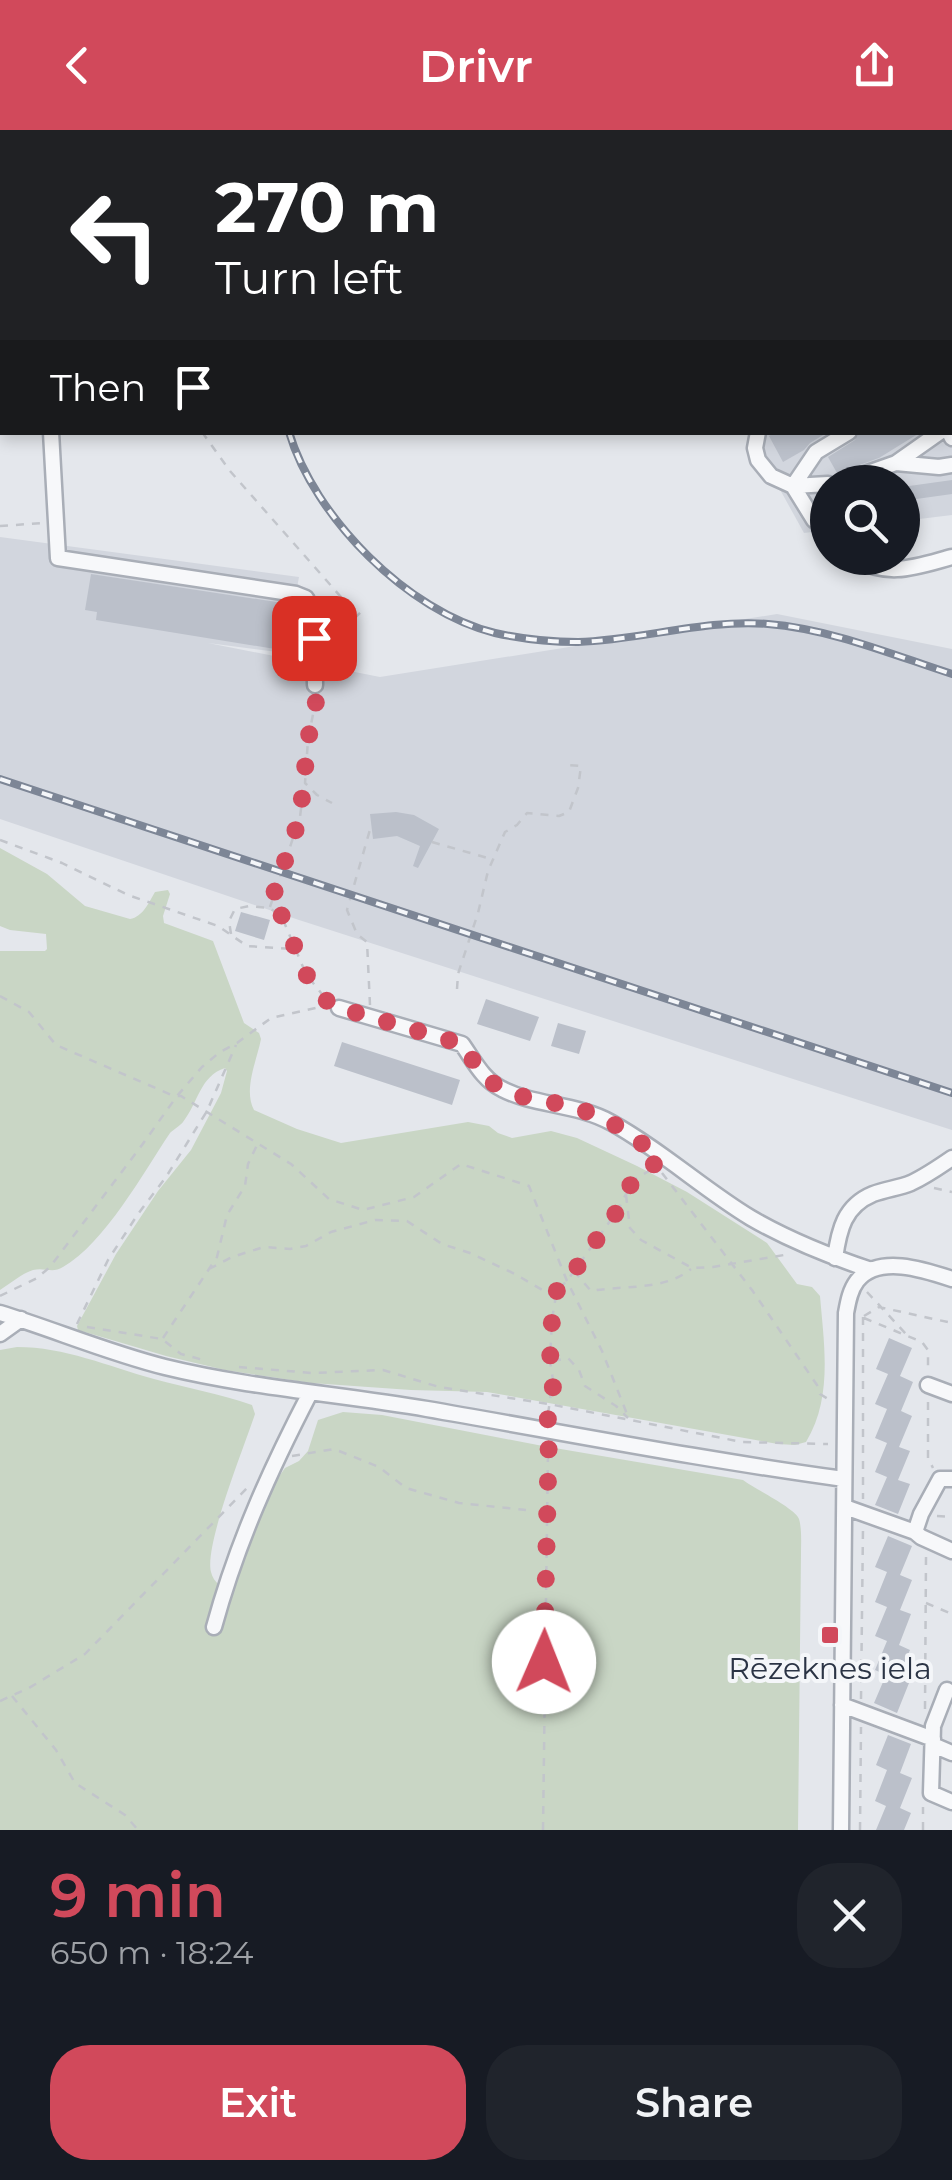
<!DOCTYPE html>
<html lang="en">
<head>
<meta charset="utf-8">
<style>
	:root { --surface:#171b24; --page:#20242c; --text:#f1f3f6; --muted:#9ea1a6; --accent:#d1495b }
	body { margin:0; font-family:Montserrat,sans-serif; background:var(--page); color:var(--text); height:100vh; display:flex; flex-direction:column; font-size:38px; white-space:nowrap }
	* { box-sizing:border-box; margin:0 }
	p { font-size:32px; color:var(--muted) }
	.icon { flex:none; width:55px; height:55px; fill:none; stroke:currentColor; stroke-width:2; stroke-linecap:round; stroke-linejoin:round }
	.map { position:relative; height:1700px; overflow:hidden }
	.drawer { display:flex; flex-direction:column; background:var(--surface); flex:1 }
	.drawer>* { flex:none }
	.top-card { position:absolute; left:0px; top:0px; width:952px; height:305px; box-shadow:0 5px 15px #0003; background:#202124; color:#fff; overflow:hidden }
	.fabs { position:absolute; left:810px; top:335px; display:grid; gap:20px }
	.fabs a { display:grid; place-items:center; width:110px; height:110px; border-radius:50%; background:var(--surface); box-shadow:0 5px 15px #0003; font-size:50px }
	.pin { position:absolute; display:grid; place-items:center; width:85px; height:85px; color:#fff; margin:-42px; border-radius:20px; box-shadow:0 5px 15px #0006 }
	.me { position:absolute; width:110px; margin:-55px; rotate:1deg; stroke-linejoin:round; filter:drop-shadow(0 0 8px #0008) }
	.turn { display:flex; align-items:center; gap:35px; height:210px; padding:0 50px; font-size:45px }
	.turn .icon { width:130px; height:130px; stroke-width:2.5 }
	.turn b { display:block; font-size:70px; line-height:85px }
	.then { display:flex; align-items:center; height:95px; padding:0 50px; background:#0003; gap:20px; font-size:38px }
	.round { display:grid; place-items:center; flex:none; width:105px; height:105px; border-radius:40px; background:var(--page) }
	.head { display:flex; align-items:center; justify-content:space-between; height:170px; padding:0 50px }
	h1 { font-size:60px; font-weight:600; line-height:75px; color:var(--accent) }
	.primary-button { display:flex; gap:20px; margin-top:auto; padding:20px 50px }
	.primary-button a { flex:1; height:115px; border-radius:40px; background:var(--accent); color:#fff; font-size:40px; font-weight:600; line-height:115px; text-align:center }
	.primary-button a+a { background:var(--page); color:var(--text) }
	header { display:flex; justify-content:space-between; align-items:center; height:130px; padding:0 50px; background:var(--accent); color:#fff; font-size:45px; font-weight:600 }
	.map>svg:first-child { display:block }
	.built { fill:#d2d6de }
	.green { fill:#c9d6c5 }
	.building { fill:#bbc0ca }
	.lines { fill:none; stroke-linecap:round; stroke-linejoin:round }
	.minor-casing { stroke:#a9aeb7; stroke-width:19 }
	.path { stroke:#c2c5cb; stroke-width:2.5; stroke-dasharray:8 8; stroke-linecap:butt }
	.minor { stroke:#f7f8fa; stroke-width:14 }
	.rail-casing { stroke:#7d8696; stroke-width:8 }
	.rail { stroke:#f4f6f9; stroke-width:4; stroke-dasharray:11; stroke-linecap:butt }
	.route { stroke:#d1495b; stroke-width:18; stroke-dasharray:0 32.4 }
	.poi-dot { fill:#d1495b; stroke:#f4f6f9; stroke-width:4 }
	.labels { text-anchor:middle; stroke-width:8; stroke-linejoin:round; paint-order:stroke }
	.poi-label { font-size:30px; fill:#2b3445; stroke:#f4f6f9 }
</style>
</head>
<body>
<header><svg class="icon" aria-label="back" viewBox="0 0 24 24"><path d="M15 5l-7 7 7 7"/></svg>Drivr<svg class="icon" aria-label="share" viewBox="0 0 24 24"><path d="M12 15V3M7 8l5-5 5 5M5 13v7h14v-7"/></svg></header>
<div class="map">
<svg width="952" height="1700" viewBox="0 0 952 1700">
	<rect width="100%" height="100%" fill="#e4e7ec"/>
	<path class="built" d="M 952,27 L 952,385 L 903,391 L 902,352 L 828,352 L 827,400 L 804,403 L 752,309 L 754,302 L 950,302 L 950,28 Z
		M 0,407 L 299,447 L 285,523 L 208,513 L 380,547 L 777,484 L 952,519 L 952,1000 L 299,790 L 0,689 Z"/>
	<path class="green" d="M 0,718 L 47,744 L 85,776 L 130,789 C 143,787 149,772 155,762 L 168,760 L 170,764 L 163,786 L 164,793 L 213,811 L 244,893 L 259,903 L 261,909 C 257,930 243,960 254,980 L 297,999 L 341,1013 L 468,992 L 489,996 L 498,1003 L 512,1008 L 551,1001 L 577,1008 L 637,1036 L 687,1062 L 767,1113 L 797,1154 L 812,1157 L 820,1166 C 824,1214 833,1268 806,1312 L 795,1315 L 778,1314 L 487,1262 L 411,1260 L 311,1253 L 225,1240 L 166,1226 L 78,1200 L 77,1196 L 116,1124 L 158,1061 L 191,1020 L 221,963 L 227,941 L 225,938 C 200,946 198,973 183,992 C 181,995 173,1000 170,1003 C 143,1043 105,1113 63,1137 C 52,1144 45,1137 33,1140 C 21,1144 11,1153 0,1160 L 0,821 L 45,821 L 47,819 L 46,804 L 10,800 L 0,796 Z
		M 17,1217 C 65,1217 107,1236 154,1249 C 187,1258 220,1264 252,1275 L 255,1284 C 245,1315 204,1415 211,1442 C 212,1447 215,1451 219,1455 L 229,1456 L 269,1361 L 285,1338 L 299,1331 L 308,1321 L 318,1290 L 343,1282 L 382,1285 L 543,1316 L 743,1350 C 755,1359 796,1379 799,1389 C 802,1399 801,1414 801,1424 L 798,1700 L 0,1700 L 0,1220 Z"/>
	<path class="building" d="M 775,302 L 828,302 L 810,313 L 804,320 L 783,332 L 769,306 Z
		M 860,302 L 921,302 L 879,328 L 837,343 L 828,327 L 855,310 Z
		M 952,350 L 952,364 L 902,371 L 902,357 Z
		M 91,444 L 283,473 L 275,519 L 96,490 L 97,482 L 85,480 Z
		M 396,682 L 414,685 L 439,699 L 418,738 L 413,736 L 420,716 L 397,706 L 373,709 L 370,684 Z
		M 241,782 L 270,790 L 264,810 L 235,801 Z
		M 486,869 L 539,887 L 530,911 L 477,894 Z
		M 558,893 L 586,901 L 579,924 L 551,916 Z
		M 342,912 L 460,950 L 452,975 L 334,936 Z
		M 889,1208 L 912,1218 L 900,1246 L 913,1252 L 901,1281 L 912,1286 L 899,1317 L 910,1321 L 898,1350 L 910,1354 L 898,1384 L 875,1375 L 887,1347 L 875,1342 L 887,1313 L 875,1308 L 887,1279 L 875,1274 L 888,1244 L 876,1239 Z
		M 888,1406 L 912,1416 L 900,1445 L 912,1450 L 900,1480 L 911,1484 L 899,1515 L 910,1520 L 898,1548 L 909,1553 L 897,1583 L 874,1573 L 886,1545 L 875,1540 L 887,1511 L 875,1506 L 887,1477 L 875,1472 L 887,1442 L 875,1437 Z
		M 888,1605 L 911,1614 L 900,1643 L 912,1648 L 900,1678 L 911,1683 L 904,1700 L 876,1700 L 886,1676 L 875,1671 L 887,1640 L 876,1635 Z"/>
	<g class="lines">
		<defs>
			<path id="minor" d="M 38,0 L 38,2
				M 950,88 L 952,87
				M 950,145 L 952,144
				M 950,198 L 952,197
				M 950,248 L 952,248
				M 51,302 L 58,428 L 296,464 L 306,468 L 314,487 L 315,555
				M 758,302 L 755,318 L 758,330 L 771,346 L 793,356 L 814,390 L 828,401
				M 949,302 L 952,308
				M 896,333 L 940,302
				M 842,352 L 896,333 L 939,337 L 952,335
				M 793,356 L 816,322 L 849,302
				M 793,356 L 828,354
				M 854,428 C 889,448 915,437 952,427
				M 339,878 L 462,914 C 474,931 483,950 502,959 C 535,976 576,973 612,993 C 661,1020 703,1059 751,1088 C 789,1110 829,1126 871,1140
				M 835,1128 C 839,1100 844,1076 873,1064 C 886,1059 899,1058 911,1053 C 926,1046 939,1037 952,1028
				M 0,1183 C 55,1200 109,1223 165,1237 C 251,1258 340,1264 427,1279 C 566,1303 704,1330 844,1349
				M 0,1204 L 21,1189
				M 928,1255 L 952,1264
				M 845,1377 L 915,1402 L 921,1407 L 952,1421
				M 915,1402 L 921,1384 L 940,1349 L 952,1349
				M 214,1497 C 237,1413 270,1340 310,1263
				M 947,1560 L 933,1596 L 931,1663 L 952,1672
				M 842,1575 L 933,1609
				M 933,1615 L 952,1623
				M 841,1700 L 846,1183 C 848,1172 850,1160 857,1151 C 878,1124 925,1140 952,1149"/>
		</defs>
		<use href="#minor" class="minor-casing"/>
		<path class="path" d="M 0,2 L 1,0
			M 202,302 L 230,341 L 341,467 L 340,480 L 326,484
			M 0,396 L 43,393
			M 328,506 L 343,499 L 361,482 L 341,480
			M 316,569 L 308,610 L 305,653 L 317,665 L 332,673
			M 0,710 L 62,733 L 128,765 L 218,796 L 247,816 L 294,819
			M 432,712 L 491,729
			M 270,777 L 300,687 L 304,655
			M 231,804 L 229,791 L 235,779 L 249,776 L 269,778 L 281,785 L 306,844 L 329,873
			M 457,859 L 458,844 L 478,783 L 488,741 L 505,702 L 517,695 L 527,683 L 559,686 L 569,682 L 578,658 L 581,636 L 568,635
			M 0,866 L 29,882 L 56,915 L 174,966 L 181,966 L 291,1034 L 329,1069 L 363,1080 L 414,1067 L 461,1034 L 529,1056 L 567,1151 L 602,1221 L 629,1289
			M 370,875 L 367,812 L 357,804 L 347,780 L 371,696
			M 662,1043 L 752,1160 L 817,1255 L 820,1264 L 833,1272
			M 934,1058 L 952,1062
			M 626,1065 L 630,1098 L 641,1110 L 692,1138 L 713,1137 L 790,1124
			M 209,1139 L 232,1127 L 264,1117 L 290,1119 L 306,1116 L 331,1102 L 375,1090 L 407,1091 L 442,1114 L 470,1123 L 515,1144 L 556,1168
			M 574,1141 L 591,1161 C 624,1155 664,1161 691,1139
			M 867,1162 L 906,1204
			M 0,1166 L 37,1148 L 50,1137 L 142,1015 L 177,966 L 202,937 L 220,922 L 237,913 L 271,888 L 324,876
			M 864,1186 L 879,1177 L 952,1193
			M 863,1187 L 863,1369
			M 864,1188 L 922,1212 L 928,1220 L 928,1239
			M 77,1194 L 108,1130 L 138,1084 L 166,1047 L 207,981 L 236,915
			M 87,1197 L 162,1209 L 181,1224 L 207,1231
			M 163,1208 L 217,1127 L 227,1085 L 245,1056 L 248,1034 L 257,1015
			M 553,1231 L 568,1228 L 579,1240 L 585,1256 L 616,1276 L 628,1288
			M 239,1237 L 312,1243 L 383,1240 L 439,1257 L 549,1274 L 742,1312 L 828,1314
			M 928,1272 L 928,1328 L 933,1338
			M 548,1284 L 553,1250 L 550,1231 L 552,1189 L 557,1160 L 567,1151 L 618,1080 L 633,1050 L 649,1041 L 654,1034
			M 292,1326 L 334,1319 L 379,1337 L 406,1358 L 459,1373 L 526,1380
			M 937,1386 L 952,1387
			M 926,1473 L 952,1484
			M 12,1566 L 56,1620 L 75,1653 L 125,1685 L 138,1700
			M 861,1569 L 863,1397
			M 0,1571 L 29,1558 L 85,1524 L 250,1355
			M 925,1579 L 926,1427
			M 543,1700 L 548,1317
			M 860,1700 L 861,1597
			M 923,1700 L 923,1677"/>
		<use href="#minor" class="minor"/>
		<defs>
			<path id="rail" d="M 327,2 L 328,0
				M 289,302 C 314,387 408,482 495,503 C 522,509 551,512 578,512 C 642,510 705,489 768,494 C 831,499 893,525 952,544
				M 0,649 L 952,963"/>
		</defs>
		<use href="#rail" class="rail-casing"/>
		<use href="#rail" class="rail"/>
	</g>
	<g class="lines">
		<path class="route" d="M 314,508 L 317,567 L 308,610 L 300,687 L 269,778 L 281,784 L 306,844 L 330,875 L 462,914 L 484,947 L 502,959 L 527,968 L 572,976 L 608,990 L 660,1026 L 649,1041 L 633,1050 L 618,1080 L 567,1151 L 557,1160 L 552,1189 L 550,1231 L 554,1250 L 546,1301 L 549,1302 L 544,1532"/>
	</g>
	<rect class="poi-dot" x="820" y="1495" width="20" height="20" rx="5"/>
	<g class="labels">
		<g class="poi-label">
			<text x="830" y="1549">Rēzeknes iela</text>
		</g>
	</g>
</svg>
<div class="fabs">
<a><svg class="icon" aria-label="search" viewBox="0 0 24 24"><circle cx="10" cy="10" r="6"/><path d="M15 15l6 6"/></svg></a>
</div>
<div class="pin" style="left:314px;top:508px;background:#d93025"><svg class="icon" aria-label="arrive" viewBox="0 0 24 24"><path d="M6 21V4h12l-3 4 3 4H6"/></svg></div>
<svg class="me" style="left:544px;top:1532px" viewBox="-20 -20 40 40"><circle r="19" fill="#fff"/><path d="M0-13L10 11 0 6-10 11z" fill="#d1495b"/></svg>
<div class="top-card">
<div class="turn"><svg class="icon" aria-label="left" viewBox="0 0 24 24"><path d="M17 20v-9H6M10 6l-5 5 5 5"/></svg><div><b>270 m</b>Turn left</div></div>
<div class="then">Then<svg class="icon" aria-label="arrive" viewBox="0 0 24 24"><path d="M6 21V4h12l-3 4 3 4H6"/></svg></div>
</div>
</div>
<section class="drawer">
<div class="head"><div><h1>9 min</h1><p>650 m · 18:24</p></div><a class="round"><svg class="icon" aria-label="close" viewBox="0 0 24 24"><path d="M6 6l12 12M18 6L6 18"/></svg></a></div>
<div class="primary-button"><a>Exit</a><a>Share</a></div>
</section>
</body>
</html>
